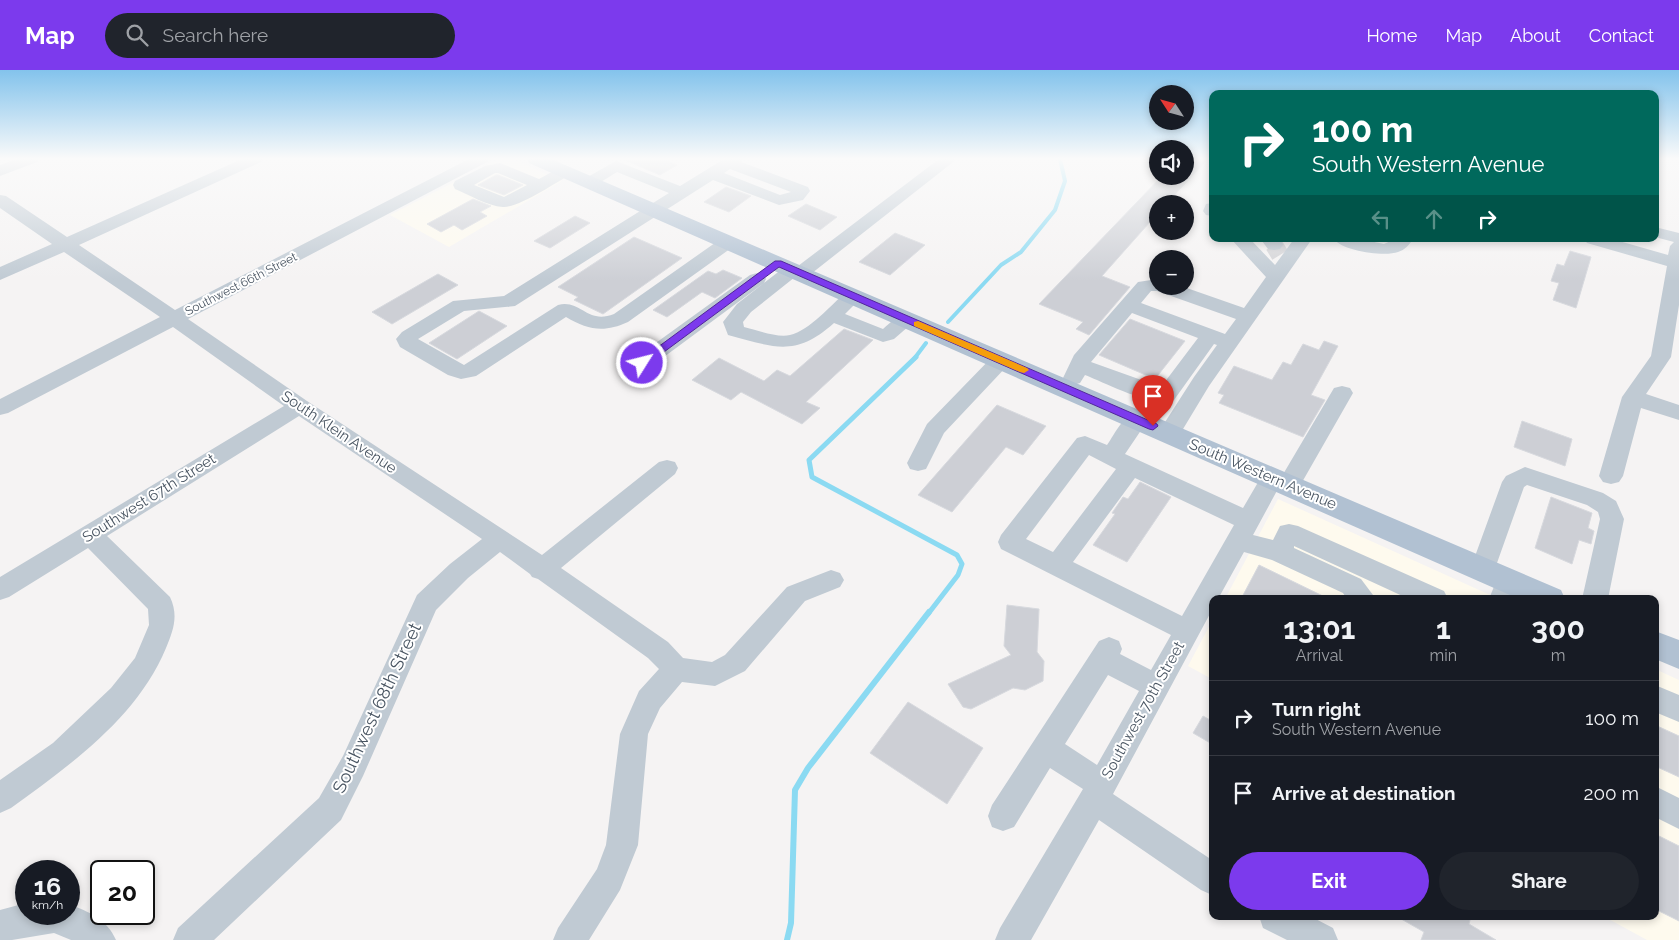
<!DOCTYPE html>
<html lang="en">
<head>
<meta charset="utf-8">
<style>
	:root { --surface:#171b24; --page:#20242c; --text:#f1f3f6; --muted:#9ea1a6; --line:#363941; --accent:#7c3aed }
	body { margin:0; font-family:Raleway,sans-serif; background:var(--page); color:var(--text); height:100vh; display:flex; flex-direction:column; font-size:19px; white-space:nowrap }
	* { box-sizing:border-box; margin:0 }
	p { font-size:16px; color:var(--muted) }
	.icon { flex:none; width:28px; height:28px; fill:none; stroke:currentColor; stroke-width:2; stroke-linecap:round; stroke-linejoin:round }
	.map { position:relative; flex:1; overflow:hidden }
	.drawer { position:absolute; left:1209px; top:525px; width:450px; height:325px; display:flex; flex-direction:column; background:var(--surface); border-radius:10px; box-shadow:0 2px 8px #0003 }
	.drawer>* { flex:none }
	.guide { position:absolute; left:1209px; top:20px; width:450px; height:152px; border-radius:10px; box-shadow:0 2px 8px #0003; background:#00695c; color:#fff; overflow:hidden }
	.needle { width:32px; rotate:306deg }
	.tools { position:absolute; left:1149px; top:15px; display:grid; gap:10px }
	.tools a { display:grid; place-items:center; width:45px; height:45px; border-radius:50%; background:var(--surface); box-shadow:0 2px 8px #0003; font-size:25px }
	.speed { position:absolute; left:15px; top:790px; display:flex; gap:10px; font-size:25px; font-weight:700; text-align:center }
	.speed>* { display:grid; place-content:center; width:65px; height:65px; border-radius:50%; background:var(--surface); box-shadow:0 2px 8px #0003; line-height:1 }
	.speed small { font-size:12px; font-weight:400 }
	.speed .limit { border:2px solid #111; border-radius:8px; background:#fff; color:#111 }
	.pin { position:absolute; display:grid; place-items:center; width:42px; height:42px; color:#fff; margin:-51px -21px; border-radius:50% 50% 50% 0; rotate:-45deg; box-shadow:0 0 5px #0007 }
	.pin .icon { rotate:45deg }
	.me { position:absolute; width:55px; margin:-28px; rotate:54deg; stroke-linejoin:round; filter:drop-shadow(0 0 4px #0008) }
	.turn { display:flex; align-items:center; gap:18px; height:105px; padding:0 20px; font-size:22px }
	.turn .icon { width:65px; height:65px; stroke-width:2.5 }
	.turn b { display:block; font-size:35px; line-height:42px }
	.lanes { display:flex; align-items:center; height:48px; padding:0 20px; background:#0003; justify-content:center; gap:25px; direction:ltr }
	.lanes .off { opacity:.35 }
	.eta { display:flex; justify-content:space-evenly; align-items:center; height:85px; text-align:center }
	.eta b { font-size:30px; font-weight:700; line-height:35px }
	.button { display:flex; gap:10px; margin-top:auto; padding:10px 20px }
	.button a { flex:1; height:58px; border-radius:30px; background:var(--accent); color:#fff; font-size:20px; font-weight:700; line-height:58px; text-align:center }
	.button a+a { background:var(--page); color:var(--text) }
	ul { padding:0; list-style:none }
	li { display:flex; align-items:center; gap:15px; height:75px; padding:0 20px; border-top:1px solid var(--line) }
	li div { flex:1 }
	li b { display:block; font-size:19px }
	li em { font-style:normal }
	header { display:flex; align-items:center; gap:30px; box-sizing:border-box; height:70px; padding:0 25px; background:var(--accent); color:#fff }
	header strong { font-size:24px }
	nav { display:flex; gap:28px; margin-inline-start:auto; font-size:18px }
	.search { width:350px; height:45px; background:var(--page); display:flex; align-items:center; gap:12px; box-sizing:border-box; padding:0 18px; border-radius:28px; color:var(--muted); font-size:19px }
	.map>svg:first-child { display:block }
	.commercial { fill:#fefaee }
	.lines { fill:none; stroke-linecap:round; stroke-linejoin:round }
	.stream-far2 { stroke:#8bdaf2; stroke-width:4 }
	.stream-far1 { stroke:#8bdaf2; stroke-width:5 }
	.stream { stroke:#8bdaf2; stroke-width:6 }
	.building { fill:#cdcfd5; stroke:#d7d9de }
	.minor-tunnel { stroke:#d3d3d6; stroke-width:18; stroke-dasharray:18 9; stroke-linecap:butt }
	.minor { fill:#c0cad3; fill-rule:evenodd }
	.major { fill:#b1c1d2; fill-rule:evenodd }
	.route { fill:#7c3aed; stroke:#51269a }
	.slow { fill:#f59e0b }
	.labels { text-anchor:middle; stroke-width:4; stroke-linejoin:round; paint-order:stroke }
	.far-street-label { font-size:12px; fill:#495562; stroke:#fff }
	.street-label { font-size:15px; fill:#495562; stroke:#fff }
	.near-street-label { font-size:18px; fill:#495562; stroke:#fff }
</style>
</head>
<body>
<header>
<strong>Map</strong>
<div class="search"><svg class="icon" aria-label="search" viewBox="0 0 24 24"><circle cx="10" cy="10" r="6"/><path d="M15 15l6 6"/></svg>Search here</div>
<nav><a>Home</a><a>Map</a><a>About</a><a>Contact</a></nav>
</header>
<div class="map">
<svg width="1679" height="870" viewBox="0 0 1679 870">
	<rect width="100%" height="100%" fill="#f5f3f3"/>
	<path class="commercial" d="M 499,89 L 513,89 L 562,111 L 449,177 L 390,145 Z
		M 1278,429 L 1499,529 L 1225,529 Z
		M 1212,551 L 1212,609 L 1188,596 Z
		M 1655,599 L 1679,610 L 1679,870 L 1647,870 L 1603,846 L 1655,846 Z"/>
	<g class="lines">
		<path class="stream-far2" d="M 948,252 L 1001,195 L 1021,182 L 1055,140 L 1065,111 L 1060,89
			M 914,289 L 926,273"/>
		<path class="stream-far1" d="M 916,287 L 809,390 L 812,407 L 957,485 L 962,494 L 958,505 L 928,544"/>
		<path class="stream" d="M 787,870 L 791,853 L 795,720 L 808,698 L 929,542"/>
	</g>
	<path class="building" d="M 622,89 L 662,89 L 677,95 L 660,105 Z
		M 1185,89 L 1208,89 L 1166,134 L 1158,134 L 1158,143 L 1102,206 L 1130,217 L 1089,265 L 1076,259 L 1083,252 L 1039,234 L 1162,106 L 1185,106 Z
		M 496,105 L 498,105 L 523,115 L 504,125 L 478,115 Z
		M 726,117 L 751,126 L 729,142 L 704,132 Z
		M 473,129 L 491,136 L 480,142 L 487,146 L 462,160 L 454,155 L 441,162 L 427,154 Z
		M 806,134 L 837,147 L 820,160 L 788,146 Z
		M 575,146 L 590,153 L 550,178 L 534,171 Z
		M 895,163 L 925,175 L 890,205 L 859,192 Z
		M 634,167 L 682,188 L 603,244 L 574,230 L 578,227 L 558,217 Z
		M 1570,181 L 1591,187 L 1576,238 L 1553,230 L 1559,213 L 1551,211 L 1557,194 L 1564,196 Z
		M 723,200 L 742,208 L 715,228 L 702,222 L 667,247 L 653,240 L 708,201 L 716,204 Z
		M 438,204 L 458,215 L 392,254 L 372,242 Z
		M 479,241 L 507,256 L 457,289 L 429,273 Z
		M 1130,249 L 1185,271 L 1155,309 L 1099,285 Z
		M 844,259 L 873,270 L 806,332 L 820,338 L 802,354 L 741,322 L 731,330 L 692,310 L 719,288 L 764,311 L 777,300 L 790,306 Z
		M 1324,271 L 1338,276 L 1311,325 L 1325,330 L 1303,367 L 1219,333 L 1224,325 L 1218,323 L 1234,296 L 1272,310 L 1283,292 L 1291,295 L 1303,274 L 1319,280 Z
		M 997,335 L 1046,356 L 1023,385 L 1006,377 L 952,442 L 918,425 Z
		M 1522,351 L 1572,369 L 1565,396 L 1514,377 Z
		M 1140,412 L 1171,427 L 1127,492 L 1093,475 L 1115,444 L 1112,443 L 1123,427 L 1128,429 Z
		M 1551,427 L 1592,443 L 1588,458 L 1594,461 L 1591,474 L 1579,470 L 1572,494 L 1535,478 Z
		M 1259,495 L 1329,529 L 1241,529 Z
		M 1007,535 L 1039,539 L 1037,582 L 1044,591 L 1043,611 L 1025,620 L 1013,618 L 971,639 L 963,637 L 948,614 L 1011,585 L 1004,576 Z
		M 908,632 L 983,678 L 947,734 L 870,683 Z
		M 1203,646 L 1212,651 L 1212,674 L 1193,663 Z
		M 1655,655 L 1679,666 L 1679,707 L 1655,696 Z
		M 1655,764 L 1679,776 L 1679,851 L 1655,839 Z
		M 1396,846 L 1471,846 L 1469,854 L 1496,870 L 1421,870 L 1424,862 Z"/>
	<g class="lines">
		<path class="minor-tunnel" d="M 1274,175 L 1280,185"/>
		<path class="minor" d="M 17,89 L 39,89 L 37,92 L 0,106 L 0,95 Z
			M 242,89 L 263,89 L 261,92 L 79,175 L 175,240 L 469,89 L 489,89 L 487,92 L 188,249 L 307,331 L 542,485 L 659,392 L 667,390 L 675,392 L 678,398 L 675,404 L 561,498 L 668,572 L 683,588 L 712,592 L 725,585 L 787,517 L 831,500 L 840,503 L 844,510 L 840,517 L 805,531 L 745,601 L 715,616 L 682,612 L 660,638 L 648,664 L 638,775 L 620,820 L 589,870 L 553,870 L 558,858 L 597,799 L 606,775 L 620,664 L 639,621 L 659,599 L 648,588 L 538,509 L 532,507 L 530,504 L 500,482 L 468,508 L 436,540 L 363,706 L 341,750 L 214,870 L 173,870 L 178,858 L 319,728 L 343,686 L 417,525 L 450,494 L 482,469 L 299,346 L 107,466 L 170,527 C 179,546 173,561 166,578 C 137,648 70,695 11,738 L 0,743 L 0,710 L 53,673 L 111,618 L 135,588 L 149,555 L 148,539 L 88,478 L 9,527 L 0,530 L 0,507 L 284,336 L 173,257 L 8,343 L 0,345 L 0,329 L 160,247 L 64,182 L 0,210 L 0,197 L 52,174 L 0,138 L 0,125 L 6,126 L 67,167 Z
			M 724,89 L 743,89 L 741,92 L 808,117 L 810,121 L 803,130 L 779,135 L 713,110 L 515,236 L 464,241 L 418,269 L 464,295 L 558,235 C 581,229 587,255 614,244 L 722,168 L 728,167 L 734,168 L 737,172 L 734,176 L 628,252 C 604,263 588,260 566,247 L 476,306 L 461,309 L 448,305 L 400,277 L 396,269 L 402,262 L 453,231 L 504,226 L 669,123 L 617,102 L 596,115 L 584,115 L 582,112 L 584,109 L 616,91 L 680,116 ZM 730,99 L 791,122 L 780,125 L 724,103 Z
			M 939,89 L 957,89 L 807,207 L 795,207 L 751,242 L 743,252 L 744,257 C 757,260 777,268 790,265 C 809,261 832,234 846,222 L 853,220 L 860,222 L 863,226 L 845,244 L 883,259 C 893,251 900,241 914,245 L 917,249 L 894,269 L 883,272 L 834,253 C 795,288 774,277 728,265 L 723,252 L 737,234 L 786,196 L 798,196 Z
			M 500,93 L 539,109 L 559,98 L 571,98 L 573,101 L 571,104 C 557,112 518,138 503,137 C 487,136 470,125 455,119 L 453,115 L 455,111 L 485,96 ZM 495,103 L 498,103 L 527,115 L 504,127 L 474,115 Z
			M 1212,133 L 1212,146 L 1206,145 L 1203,141 L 1206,134 Z
			M 1655,157 L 1679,163 L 1679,235 L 1671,287 L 1646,324 L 1679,335 L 1679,350 L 1641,338 L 1623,406 L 1619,412 L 1611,414 L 1603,412 L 1599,406 L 1622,327 L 1651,286 L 1667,196 L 1587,173 L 1584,169 L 1612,169 L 1668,185 L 1670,176 L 1674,172 L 1655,167 Z
			M 1231,169 L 1250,169 L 1275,195 L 1294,169 L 1312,169 L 1209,316 L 1177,369 L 1169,371 L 1161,369 L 1158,363 L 1194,307 L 1217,275 L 1214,274 L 1174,330 C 1150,337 1108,314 1085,305 L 1080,313 L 1073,315 L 1066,313 L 1063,308 L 1074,285 L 1138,212 L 1158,209 L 1158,216 L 1181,216 L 1244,238 L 1266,207 ZM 1151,221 L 1157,221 L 1236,249 L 1225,264 L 1141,233 ZM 1132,243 L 1198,268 L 1161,317 L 1091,292 Z
			M 1263,169 L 1281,169 L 1283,175 L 1280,179 L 1274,180 L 1268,179 L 1262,171 Z
			M 1334,169 L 1360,169 L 1384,174 L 1395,169 L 1413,169 C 1409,175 1405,180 1398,182 C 1385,187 1342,181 1334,169 Z
			M 757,203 L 764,205 L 766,209 L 764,213 L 649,298 L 642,300 L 635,298 L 632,293 L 635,288 L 750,205 Z
			M 1001,283 L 1008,285 L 1011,290 L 1008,295 L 944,363 L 926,399 L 918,401 L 910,399 L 907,393 L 927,354 L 994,285 Z
			M 1342,316 L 1350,318 L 1353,323 L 1297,421 L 1289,424 L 1281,421 L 1279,417 L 1253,465 L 1273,470 L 1280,456 L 1289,454 L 1298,456 L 1444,521 L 1448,529 L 1409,529 L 1294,476 L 1294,478 L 1361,509 L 1376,529 L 1347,529 L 1343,523 L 1272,490 L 1244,482 L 1218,529 L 1212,529 L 1212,540 L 1113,724 L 1212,790 L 1212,825 L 1201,820 L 1099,750 L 1031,870 L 995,870 L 1000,858 L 1083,719 L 1050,698 L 1014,757 L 1003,761 L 992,757 L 988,746 L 992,735 L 1099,571 L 1109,567 L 1119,571 L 1122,579 L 1120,584 L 1151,600 L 1171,565 L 1001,479 L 998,472 L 1001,465 L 1077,368 L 1085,366 L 1107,375 C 1117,361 1125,339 1145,345 L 1148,350 L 1125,384 L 1243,438 L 1264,402 L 1272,399 L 1280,402 L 1282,406 L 1334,318 ZM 1089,385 L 1116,399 L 1053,482 L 1026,469 ZM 1135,408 L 1234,455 L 1182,546 L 1073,492 ZM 1108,605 L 1139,621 L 1097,695 L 1065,674 Z
			M 1525,397 L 1603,423 L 1616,431 L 1624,449 L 1608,529 L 1582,529 L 1600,449 L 1598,442 L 1587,435 L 1527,415 L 1524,417 L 1492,507 L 1483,510 L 1474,507 L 1470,500 L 1502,412 L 1506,406 Z
			M 1508,501 L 1517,504 L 1521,511 L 1515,529 L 1489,529 L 1499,504 Z
			M 1655,615 L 1679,625 L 1679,652 L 1655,642 Z
			M 1655,716 L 1679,728 L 1679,759 L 1655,747 Z
			M 26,833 L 26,844 L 69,844 L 69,834 C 89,842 107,849 116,870 L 71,870 L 54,863 L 12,870 L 0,870 L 0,840 Z
			M 1259,846 L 1310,846 L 1333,858 L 1338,870 L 1287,870 L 1263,858 Z"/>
		<path class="major" d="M 527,89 L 551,89 L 1561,520 L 1565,529 L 1519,529 L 529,93 Z
			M 1655,561 L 1679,570 L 1679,599 L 1655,589 Z"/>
	</g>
	<linearGradient id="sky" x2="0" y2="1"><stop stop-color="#83c3ec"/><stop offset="0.42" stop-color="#fafafa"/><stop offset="1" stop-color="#fafafa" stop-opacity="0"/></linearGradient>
	<rect width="1679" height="211" fill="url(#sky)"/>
	<path class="route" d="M 775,191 L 781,191 L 1157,354 L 1158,356 L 1153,360 L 1149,359 L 779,197 L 645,296 L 639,296 L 639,291 Z"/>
	<path class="slow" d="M 918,251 L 1027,298 L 1029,300 L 1024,303 L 1020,302 L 914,256 L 914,252 Z"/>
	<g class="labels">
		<g class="far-street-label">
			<text transform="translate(241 214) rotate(-27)" y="4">Southwest 66th Street</text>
		</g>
		<g class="street-label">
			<text transform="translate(339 362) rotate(34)" y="5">South Klein Avenue</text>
			<text transform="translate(1263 404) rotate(23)" y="5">South Western Avenue</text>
			<text transform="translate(149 428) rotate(-32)" y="5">Southwest 67th Street</text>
			<text transform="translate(1143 640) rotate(-61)" y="5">Southwest 70th Street</text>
		</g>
		<g class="near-street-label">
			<text transform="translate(377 638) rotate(-65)" y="6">Southwest 68th Street</text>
		</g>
	</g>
</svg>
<div class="tools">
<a><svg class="needle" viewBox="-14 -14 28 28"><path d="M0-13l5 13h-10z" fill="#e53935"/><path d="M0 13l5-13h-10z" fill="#9ea1a6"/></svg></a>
<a><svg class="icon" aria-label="sound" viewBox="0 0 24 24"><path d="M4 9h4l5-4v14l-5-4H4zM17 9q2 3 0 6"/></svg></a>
<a>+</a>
<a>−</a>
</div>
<div class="speed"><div>16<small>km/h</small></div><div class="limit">20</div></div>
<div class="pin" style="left:1153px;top:356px;background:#d93025"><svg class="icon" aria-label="arrive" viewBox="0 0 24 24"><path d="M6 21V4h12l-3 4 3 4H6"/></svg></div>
<svg class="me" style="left:642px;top:293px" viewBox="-20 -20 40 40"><circle r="17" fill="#7c3aed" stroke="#fff" stroke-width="3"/><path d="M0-11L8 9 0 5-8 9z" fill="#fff"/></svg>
<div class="guide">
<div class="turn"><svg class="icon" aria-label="right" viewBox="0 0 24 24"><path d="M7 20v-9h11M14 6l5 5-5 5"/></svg><div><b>100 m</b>South Western Avenue</div></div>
<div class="lanes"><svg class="icon off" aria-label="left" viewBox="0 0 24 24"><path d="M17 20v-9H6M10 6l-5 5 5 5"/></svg><svg class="icon off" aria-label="ahead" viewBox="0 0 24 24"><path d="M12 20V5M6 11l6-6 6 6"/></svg><svg class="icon" aria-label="right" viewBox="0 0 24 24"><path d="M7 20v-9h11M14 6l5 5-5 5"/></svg></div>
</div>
<section class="drawer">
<div class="eta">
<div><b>13:01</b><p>Arrival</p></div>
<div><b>1</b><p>min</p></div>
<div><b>300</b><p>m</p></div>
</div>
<ul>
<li><svg class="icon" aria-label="right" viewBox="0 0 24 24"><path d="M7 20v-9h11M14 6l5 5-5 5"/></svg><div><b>Turn right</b><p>South Western Avenue</p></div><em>100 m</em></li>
<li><svg class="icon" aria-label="arrive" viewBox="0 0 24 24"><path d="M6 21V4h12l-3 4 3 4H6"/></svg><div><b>Arrive at destination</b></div><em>200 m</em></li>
</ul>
<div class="button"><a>Exit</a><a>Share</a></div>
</section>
</div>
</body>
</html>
